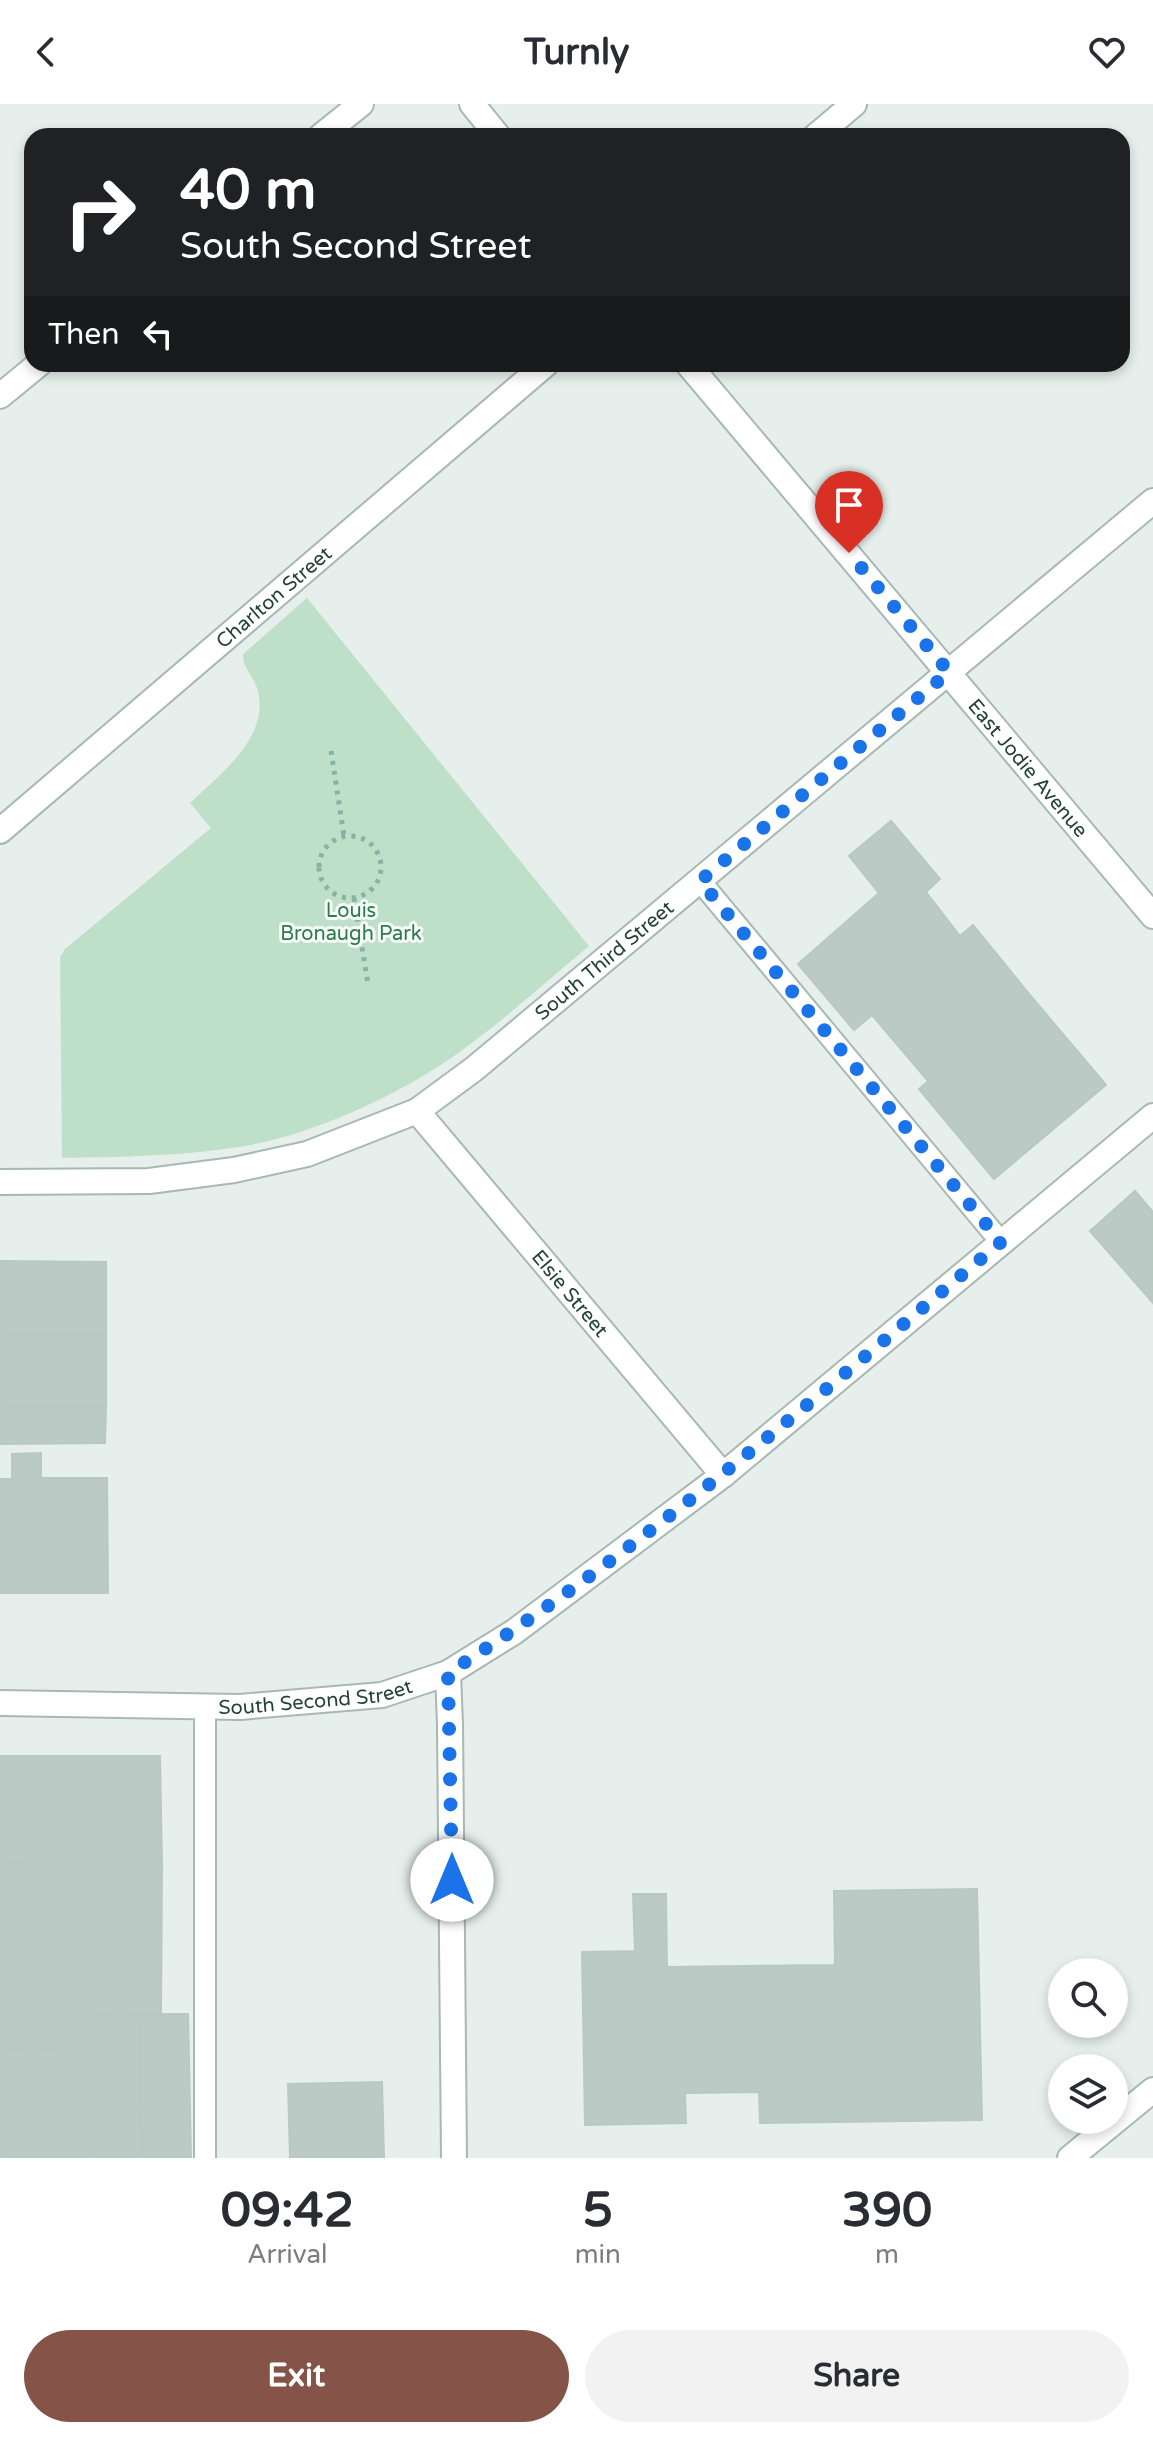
<!DOCTYPE html>
<html lang="en">
<head>
<meta charset="utf-8">
<style>
	:root { --surface:#fff; --page:#f2f2f3; --text:#2b2b33; --muted:#7c7c81; --accent:#855347 }
	body { margin:0; font-family:"Varela Round",sans-serif; background:var(--page); color:var(--text); height:100vh; display:flex; flex-direction:column; font-size:30px; white-space:nowrap }
	* { box-sizing:border-box; margin:0 }
	p { font-size:26px; color:var(--muted) }
	.icon { flex:none; width:44px; height:44px; fill:none; stroke:currentColor; stroke-width:2; stroke-linecap:round; stroke-linejoin:round }
	.map { position:relative; height:2054px; overflow:hidden }
	.sheet { display:flex; flex-direction:column; background:var(--surface); flex:1 }
	.sheet>* { flex:none }
	.hud { position:absolute; left:24px; top:24px; width:1106px; height:244px; border-radius:24px; box-shadow:0 4px 12px #0003; background:#202124; color:#fff; overflow:hidden }
	.buttons { position:absolute; left:1048px; top:1854px; display:grid; gap:16px }
	.buttons a { display:grid; place-items:center; width:80px; height:80px; border-radius:50%; background:var(--surface); box-shadow:0 4px 12px #0003; font-size:40px }
	.pin { position:absolute; display:grid; place-items:center; width:68px; height:68px; color:#fff; margin:-82px -34px; border-radius:50% 50% 50% 0; rotate:-45deg; box-shadow:0 0 8px #0007 }
	.pin .icon { rotate:45deg }
	.me { position:absolute; width:88px; margin:-44px; rotate:0deg; stroke-linejoin:round; filter:drop-shadow(0 0 6px #0008) }
	.turn { display:flex; align-items:center; gap:28px; height:168px; padding:0 24px; font-size:36px }
	.turn .icon { width:104px; height:104px; stroke-width:2.5 }
	.turn b { display:block; font-size:56px; line-height:68px }
	.then { display:flex; align-items:center; height:76px; padding:0 24px; background:#0003; gap:16px; font-size:30px }
	.eta { display:flex; justify-content:space-evenly; align-items:center; height:136px; text-align:center }
	.eta b { font-size:48px; font-weight:800; line-height:56px }
	.primary-button { display:flex; gap:16px; margin-top:auto; padding:16px 24px }
	.primary-button a { flex:1; height:92px; border-radius:48px; background:var(--accent); color:#fff; font-size:32px; font-weight:800; line-height:92px; text-align:center }
	.primary-button a+a { background:var(--page); color:var(--text) }
	header { display:flex; justify-content:space-between; align-items:center; height:104px; padding:0 24px; background:var(--surface); font-size:36px; font-weight:800 }
	.map>svg:first-child { display:block }
	.green { fill:#bfe0c8 }
	.building { fill:#bbcac4; stroke:#b8c9c2; stroke-width:2 }
	.lines { fill:none; stroke-linecap:round; stroke-linejoin:round }
	.service-casing { stroke:#a8b8b2; stroke-width:24 }
	.minor-casing { stroke:#a8b8b2; stroke-width:28 }
	.secondary-casing { stroke:#a4bbb3; stroke-width:28 }
	.path { stroke:#86b3a5; stroke-width:5; stroke-dasharray:4 6; stroke-linecap:butt }
	.service { stroke:#fff; stroke-width:20 }
	.minor { stroke:#fff; stroke-width:24 }
	.secondary { stroke:#fff; stroke-width:24 }
	.route { stroke:#1a73e8; stroke-width:14; stroke-dasharray:0 25.2 }
	.labels { text-anchor:middle; stroke-width:6; stroke-linejoin:round; paint-order:stroke }
	.street-label { font-size:20px; fill:#24423a; stroke:#f7fbf9 }
	.park-label { font-size:20px; fill:#2d7a4b; stroke:#f7fbf9 }
</style>
</head>
<body>
<header><svg class="icon" aria-label="back" viewBox="0 0 24 24"><path d="M15 5l-7 7 7 7"/></svg>Turnly<svg class="icon" aria-label="heart" viewBox="0 0 24 24"><path d="M12 20l-8-8c-3-5 5-10 8-4 3-6 11-1 8 4z"/></svg></header>
<div class="map">
<svg width="1153" height="2054" viewBox="0 0 1153 2054">
	<rect width="100%" height="100%" fill="#e6efeb"/>
	<path class="green" d="M 307,494 L 589,842 C 539,883 491,929 436,964 C 381,999 304,1033 239,1043 C 180,1052 121,1053 62,1054 L 60,853 L 65,845 L 211,724 L 190,699 C 220,670 272,632 257,584 C 253,571 242,563 243,550 Z"/>
	<path class="building" d="M 891,717 L 940,775 L 926,788 L 960,832 L 973,821 L 1030,891 L 928,977 L 872,911 L 854,926 L 798,860 L 879,789 L 849,752 Z
		M 1030,891 L 1106,981 L 994,1075 L 919,985 Z
		M 1135,1087 L 1153,1108 L 1153,1199 L 1090,1127 Z
		M 0,1157 L 106,1158 L 106,1230 L 0,1230 Z
		M 0,1230 L 106,1230 L 106,1301 L 0,1301 Z
		M 0,1301 L 106,1301 L 105,1339 L 0,1340 Z
		M 41,1349 L 41,1374 L 107,1374 L 108,1489 L 0,1489 L 0,1375 L 12,1375 L 12,1350 Z
		M 0,1652 L 160,1652 L 162,1760 L 0,1758 Z
		M 0,1758 L 162,1760 L 161,1911 L 95,1910 L 95,1947 L 0,1946 Z
		M 977,1785 L 982,2016 L 760,2019 L 759,1988 L 685,1989 L 686,2019 L 585,2021 L 582,1848 L 635,1847 L 633,1790 L 666,1790 L 667,1863 L 835,1861 L 834,1787 Z
		M 95,1910 L 139,1910 L 142,2054 L 89,2054 L 87,1947 L 95,1947 Z
		M 139,1910 L 188,1910 L 191,2054 L 142,2054 Z
		M 0,1946 L 87,1947 L 89,2023 L 0,2023 Z
		M 382,1978 L 384,2054 L 290,2054 L 288,1980 Z
		M 0,2023 L 89,2023 L 89,2054 L 0,2054 Z"/>
	<g class="lines">
		<defs>
			<path id="service" d="M 700,777 L 1001,1138
				M 205,1602 L 205,2054"/>
			<g id="minor">
				<path d="M 472,0 L 498,32"/>
				<path d="M 321,32 L 361,0"/>
				<path d="M 816,32 L 854,0"/>
				<path id="s1" d="M 688,260 L 1153,812"/>
				<path d="M 0,292 L 39,260"/>
				<path id="s2" d="M 0,727 L 546,260"/>
				<path id="s3" d="M 417,1007 L 723,1371"/>
				<path id="s4" d="M 0,1078 L 149,1077 L 234,1066 L 307,1050 L 417,1007 L 474,965 L 1153,397"/>
				<path d="M 448,1569 L 450,1621 L 454,2054"/>
				<path id="s5" d="M 0,1599 L 240,1603 L 382,1591 L 448,1569 L 514,1528 L 723,1371 L 1153,1012"/>
			</g>
			<path id="secondary" d="M 1070,2054 L 1153,1986"/>
		</defs>
		<use href="#service" class="service-casing"/>
		<use href="#minor" class="minor-casing"/>
		<use href="#secondary" class="secondary-casing"/>
		<path class="path" d="M 331,647 L 344,732
			M319 763a31 31 0 1 1 62 0a31 31 0 1 1-62 0Z
			M 354,794 L 368,880"/>
		<use href="#service" class="service"/>
		<use href="#minor" class="minor"/>
		<use href="#secondary" class="secondary"/>
	</g>
	<g class="lines">
		<path class="route" d="M 452,1776 L 448,1569 C 645,1444 822,1288 1001,1138 L 700,777 L 949,568 L 849,449"/>
	</g>
	<g class="labels">
		<g class="street-label">
			<text dy="7" stroke="none"><textPath href="#s2" startOffset="360">Charlton Street</textPath></text>
			<text dy="7" stroke="none"><textPath href="#s1" startOffset="528">East Jodie Avenue</textPath></text>
			<text dy="7" stroke="none"><textPath href="#s4" startOffset="668">South Third Street</textPath></text>
			<text dy="7" stroke="none"><textPath href="#s3" startOffset="238">Elsie Street</textPath></text>
			<text dy="7" stroke="none"><textPath href="#s5" startOffset="316">South Second Street</textPath></text>
		</g>
		<g class="park-label">
			<text x="351" y="813">Louis<tspan x="351" dy="23">Bronaugh Park</tspan></text>
		</g>
	</g>
</svg>
<div class="buttons">
<a><svg class="icon" aria-label="search" viewBox="0 0 24 24"><circle cx="10" cy="10" r="6"/><path d="M15 15l6 6"/></svg></a>
<a><svg class="icon" aria-label="layers" viewBox="0 0 24 24"><path d="M12 4l9 5-9 5-9-5zM3 14l9 5 9-5"/></svg></a>
</div>
<div class="pin" style="left:849px;top:449px;background:#d93025"><svg class="icon" aria-label="arrive" viewBox="0 0 24 24"><path d="M6 21V4h12l-3 4 3 4H6"/></svg></div>
<svg class="me" style="left:452px;top:1776px" viewBox="-20 -20 40 40"><circle r="19" fill="#fff"/><path d="M0-13L10 11 0 6-10 11z" fill="#1a73e8"/></svg>
<div class="hud">
<div class="turn"><svg class="icon" aria-label="right" viewBox="0 0 24 24"><path d="M7 20v-9h11M14 6l5 5-5 5"/></svg><div><b>40 m</b>South Second Street</div></div>
<div class="then">Then<svg class="icon" aria-label="left" viewBox="0 0 24 24"><path d="M17 20v-9H6M10 6l-5 5 5 5"/></svg></div>
</div>
</div>
<section class="sheet">
<div class="eta">
<div><b>09:42</b><p>Arrival</p></div>
<div><b>5</b><p>min</p></div>
<div><b>390</b><p>m</p></div>
</div>
<div class="primary-button"><a>Exit</a><a>Share</a></div>
</section>
</body>
</html>
